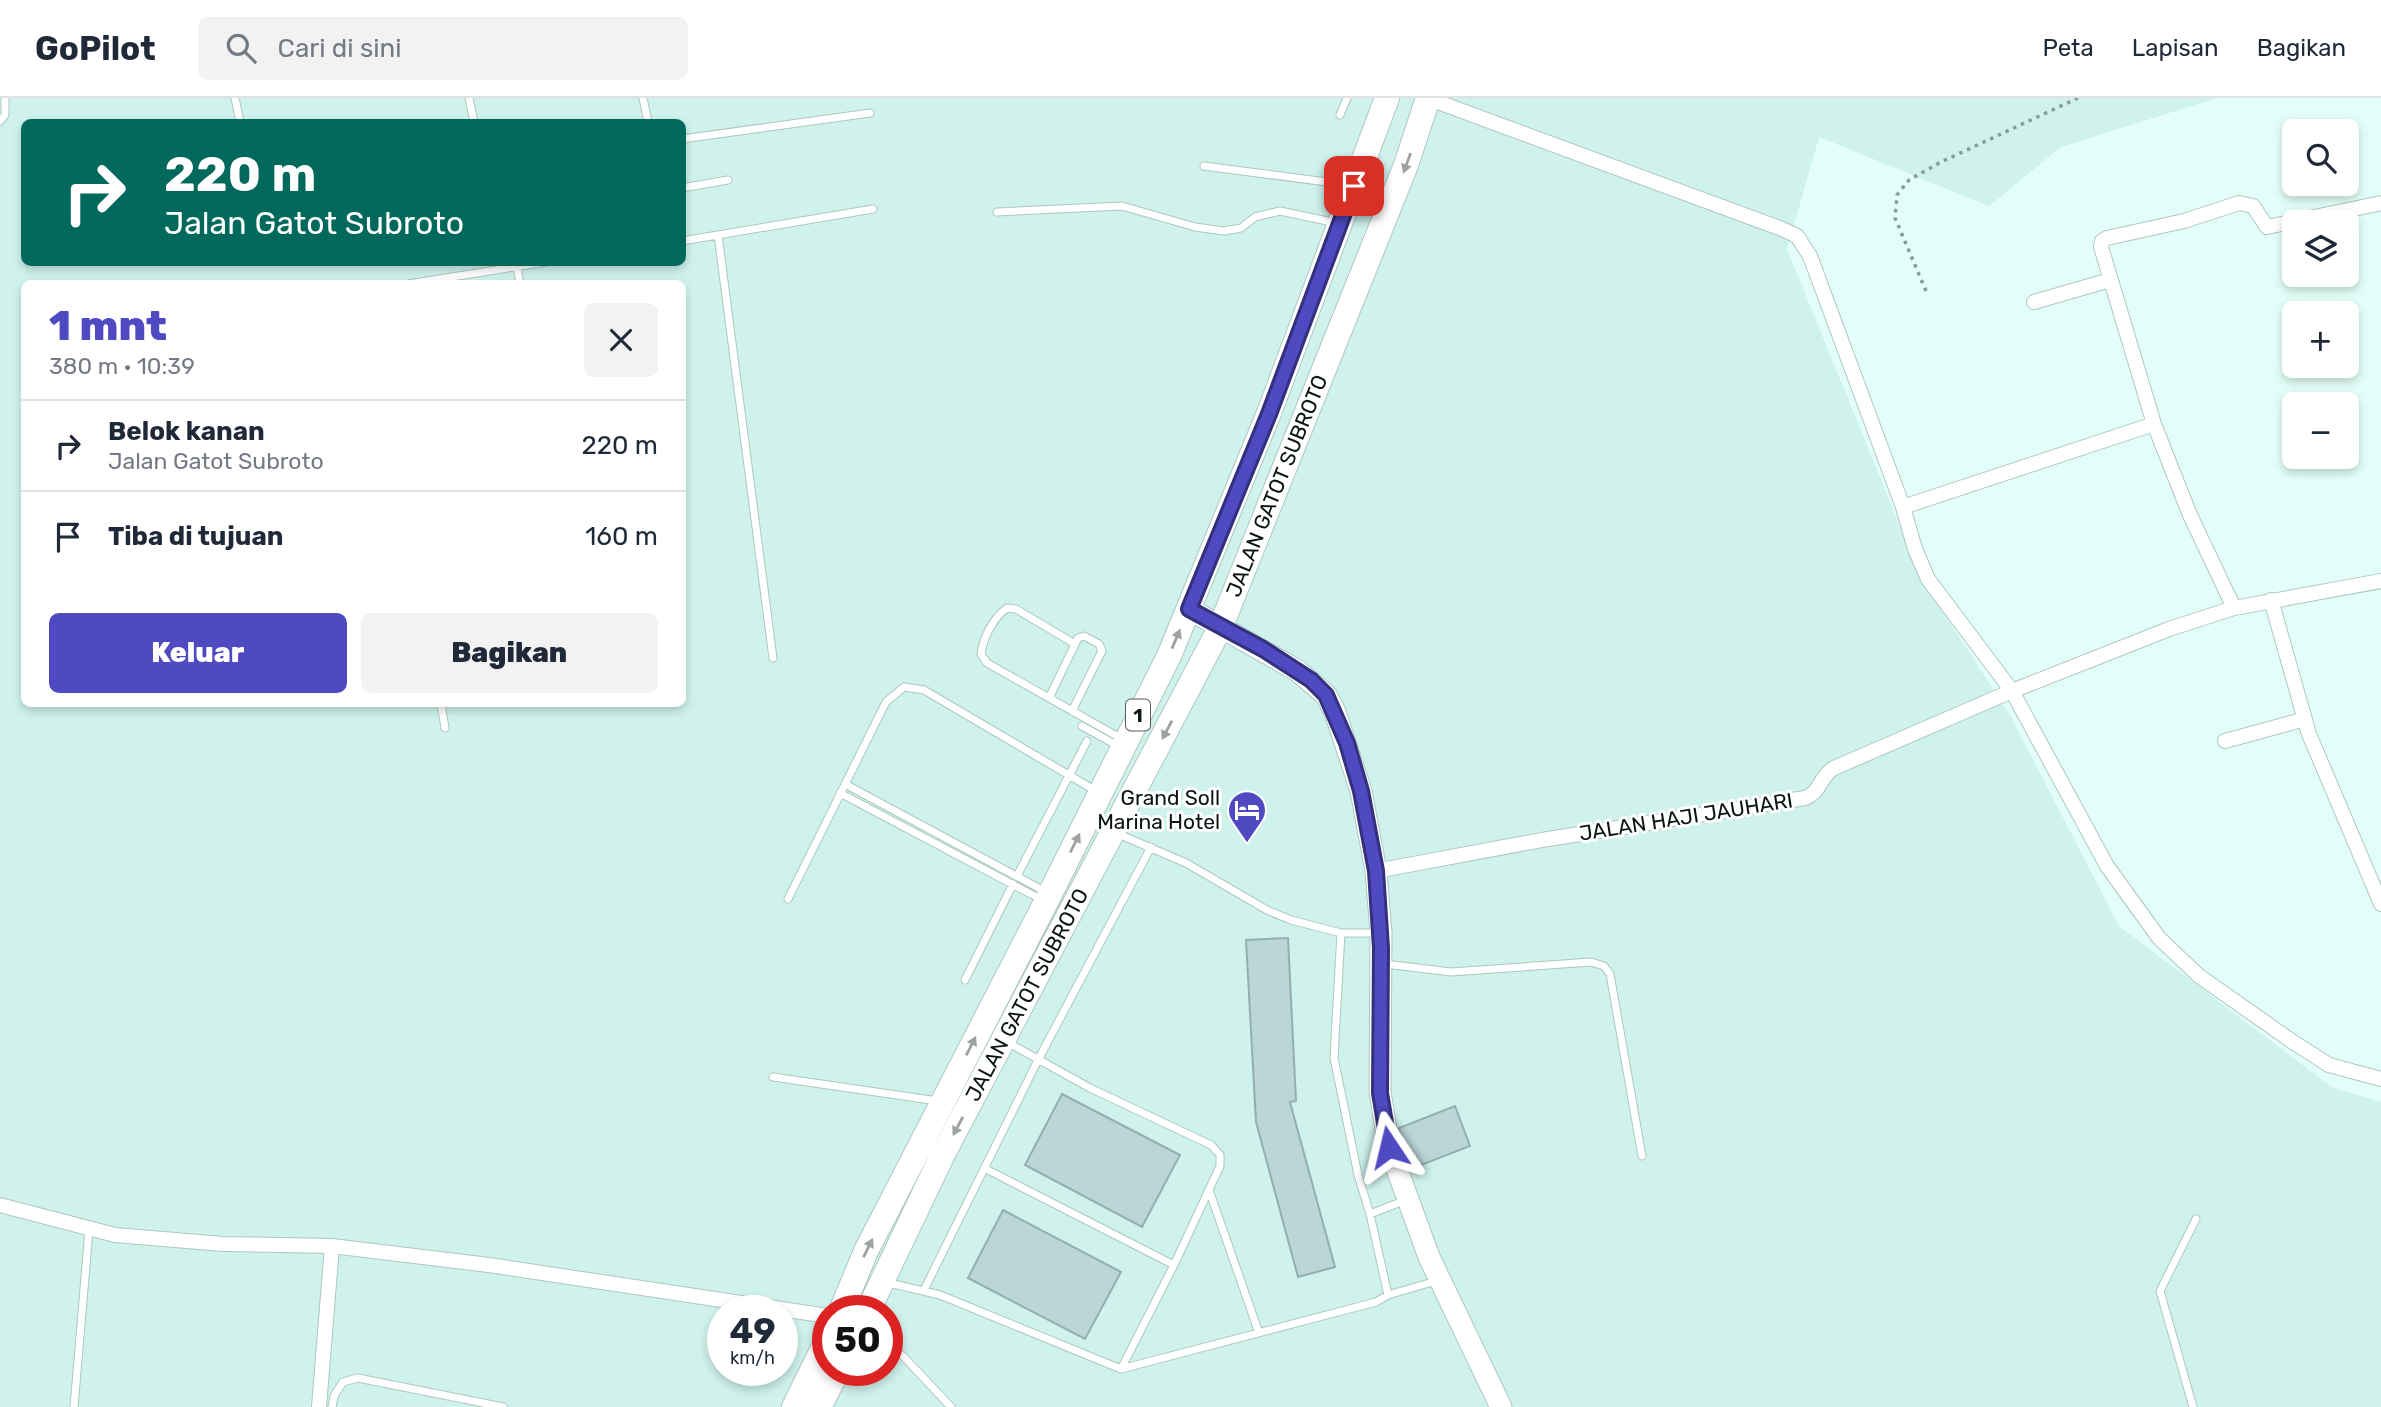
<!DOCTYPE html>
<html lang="id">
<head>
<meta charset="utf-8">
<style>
	:root { --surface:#fff; --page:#f2f2f3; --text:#1f2937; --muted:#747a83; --line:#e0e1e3; --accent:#4f4ac1 }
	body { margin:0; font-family:Rubik,sans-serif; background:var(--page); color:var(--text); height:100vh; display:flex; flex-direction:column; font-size:26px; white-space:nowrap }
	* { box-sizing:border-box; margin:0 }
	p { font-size:23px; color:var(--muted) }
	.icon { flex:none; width:38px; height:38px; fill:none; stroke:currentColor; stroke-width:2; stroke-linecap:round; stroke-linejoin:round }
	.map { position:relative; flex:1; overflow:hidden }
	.panel { position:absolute; left:21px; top:182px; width:665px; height:427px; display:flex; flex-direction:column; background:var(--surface); border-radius:10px; box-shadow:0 4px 10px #0003 }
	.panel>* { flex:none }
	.guide { position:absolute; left:21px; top:21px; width:665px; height:147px; border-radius:10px; box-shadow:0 4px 10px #0003; background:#00695c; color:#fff; overflow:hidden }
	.controls { position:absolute; left:2282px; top:21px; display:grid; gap:14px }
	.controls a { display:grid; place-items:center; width:77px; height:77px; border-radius:10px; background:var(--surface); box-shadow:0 4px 10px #0003; font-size:35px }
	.speed { position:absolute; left:707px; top:1197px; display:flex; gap:14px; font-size:35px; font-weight:700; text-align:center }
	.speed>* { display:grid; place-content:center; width:91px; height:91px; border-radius:50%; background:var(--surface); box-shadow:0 4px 10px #0003; line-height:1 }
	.speed small { font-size:18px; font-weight:400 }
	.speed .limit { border:10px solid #d22; background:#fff; color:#111 }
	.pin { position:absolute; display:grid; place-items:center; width:60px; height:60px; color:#fff; margin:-30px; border-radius:14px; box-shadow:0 4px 10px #0006 }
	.me { position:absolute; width:77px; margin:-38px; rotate:350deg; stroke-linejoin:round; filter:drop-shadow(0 0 5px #0008) }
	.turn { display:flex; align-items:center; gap:24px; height:147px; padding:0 28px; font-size:32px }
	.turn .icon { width:91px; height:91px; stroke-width:2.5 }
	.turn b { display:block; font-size:49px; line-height:60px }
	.round { display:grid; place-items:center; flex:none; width:74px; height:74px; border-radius:10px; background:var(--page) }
	.head { display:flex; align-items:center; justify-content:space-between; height:119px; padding:0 28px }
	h1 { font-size:42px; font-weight:800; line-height:52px; color:var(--accent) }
	.button { display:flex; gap:14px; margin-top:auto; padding:14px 28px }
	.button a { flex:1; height:80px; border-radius:10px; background:var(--accent); color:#fff; font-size:28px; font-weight:800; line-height:80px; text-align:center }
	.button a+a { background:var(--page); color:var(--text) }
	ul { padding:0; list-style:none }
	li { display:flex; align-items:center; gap:21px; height:91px; padding:0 28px; border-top:2px solid var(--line) }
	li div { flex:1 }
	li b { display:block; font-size:26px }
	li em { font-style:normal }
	header { display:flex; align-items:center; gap:42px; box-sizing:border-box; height:98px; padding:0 35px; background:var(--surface); border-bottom:2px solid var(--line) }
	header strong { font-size:33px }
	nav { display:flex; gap:38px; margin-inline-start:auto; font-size:24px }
	.search { width:490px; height:63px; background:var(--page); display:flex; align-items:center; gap:18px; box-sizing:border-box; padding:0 24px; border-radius:10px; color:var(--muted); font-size:26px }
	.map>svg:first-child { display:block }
	.built { fill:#cff2ec; fill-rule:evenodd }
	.building { fill:#bbd6d8; stroke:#94aeb0; stroke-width:2 }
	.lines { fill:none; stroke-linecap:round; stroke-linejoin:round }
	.service-casing { stroke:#adc7c2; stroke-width:9 }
	.minor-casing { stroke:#adc7c2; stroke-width:16 }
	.secondary-casing { stroke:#adc7c2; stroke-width:23 }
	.trunk-casing { stroke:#adc7c2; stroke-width:26 }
	.path { stroke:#899d98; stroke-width:3.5; stroke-dasharray:3.5 5; stroke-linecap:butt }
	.service { stroke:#fff; stroke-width:7 }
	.minor { stroke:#fff; stroke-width:14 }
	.secondary { stroke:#fff; stroke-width:21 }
	.trunk { stroke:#fff; stroke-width:24 }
	.oneway { fill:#9da1a1 }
	.route-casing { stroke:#33307d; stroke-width:18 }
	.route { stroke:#4f4ac1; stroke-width:12 }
	.labels { text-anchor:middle; stroke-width:6; stroke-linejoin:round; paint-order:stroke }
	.shield { fill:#fff; stroke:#545b5a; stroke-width:2 }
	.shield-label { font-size:19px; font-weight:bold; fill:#0b1513 }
	.street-label { font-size:21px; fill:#0b1513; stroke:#fff }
	.poi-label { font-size:21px; fill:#0b1513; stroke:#fff; text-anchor:end }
</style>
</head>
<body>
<header>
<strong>GoPilot</strong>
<div class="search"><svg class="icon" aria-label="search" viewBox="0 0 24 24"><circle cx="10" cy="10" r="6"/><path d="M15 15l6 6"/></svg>Cari di sini</div>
<nav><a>Peta</a><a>Lapisan</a><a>Bagikan</a></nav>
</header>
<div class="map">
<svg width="2381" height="1309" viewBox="0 0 2381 1309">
	<rect width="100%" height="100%" fill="#e3fef8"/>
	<path class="built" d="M 0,0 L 2217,0 L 2061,49 L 1989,108 L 1819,39 L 1787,151 L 1921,480 L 2010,617 L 2119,828 L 2333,990 L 2381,1004 L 2381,1309 L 0,1309 ZM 24,24 L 682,24 L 682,164 L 24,164 ZM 24,186 L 682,186 L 682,606 L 24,606 ZM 723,1213 L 782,1213 L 782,1272 L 723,1272 ZM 828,1213 L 887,1213 L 887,1272 L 828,1272 Z"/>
	<path class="building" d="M 1288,840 L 1296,1003 L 1290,1004 L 1335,1169 L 1298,1179 L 1256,1024 L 1246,842 Z
		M 1062,996 L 1180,1057 L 1142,1129 L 1025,1067 Z
		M 1455,1008 L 1470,1048 L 1411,1071 L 1399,1030 Z
		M 1003,1112 L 1121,1174 L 1085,1241 L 968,1180 Z"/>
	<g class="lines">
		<defs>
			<path id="service" d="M 235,0 L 240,24
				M 469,0 L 474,24
				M 643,0 L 648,24
				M 1340,17 L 1347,0
				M 0,23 L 5,17 L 5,0
				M 682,41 L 870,15
				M 1204,68 L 1350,87
				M 682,90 L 728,82
				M 997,114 L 1122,108 L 1195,129 L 1224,133 L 1241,130 L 1255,119 L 1280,113 L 1337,125
				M 718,137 L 773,560
				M 682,143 L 873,111
				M 517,169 L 520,186
				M 408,186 L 546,164
				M 1075,546 L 1016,511 L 1007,510 C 993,520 983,540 981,556 L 987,565 L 1122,641
				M 1049,600 L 1078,540 L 1084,538 L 1099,546 L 1102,553 L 1072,613
				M 441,606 L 445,630
				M 1082,628 L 1118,648
				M 845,686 L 1046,794
				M 840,695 L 1044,803
				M 1116,735 L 1186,765 L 1267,812 L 1291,822 L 1341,835 L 1379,835
				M 1017,778 L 1087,643
				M 788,801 L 886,604 L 904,589 L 924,592 L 1096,693
				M 1341,835 L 1334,960 L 1358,1077 L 1370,1116 L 1388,1197
				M 1385,866 L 1451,874 L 1591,864 L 1604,868 L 1610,876 L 1642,1058
				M 965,882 L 1013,786
				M 1007,944 L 1090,990 L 1211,1047 L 1220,1057 L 1220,1068 L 1174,1167 L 1121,1271
				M 773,979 L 938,1003
				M 984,1070 L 1174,1167
				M 1209,1092 L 1259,1235
				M 1370,1116 L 1406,1102
				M 885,1184 L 940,1197 L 1121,1271 L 1376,1204 L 1388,1197 L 1436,1183
				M 924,1192 L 1038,962 L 1151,749
				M 887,1248 L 903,1258 L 951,1309
				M 74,1309 L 89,1132
				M 332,1309 L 334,1298 L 343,1284 L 358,1280 L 503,1309
				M 2193,1309 L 2160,1193 L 2196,1121"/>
			<path id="minor" d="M 1427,0 L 1782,131 L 1797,138 L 1810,158 L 1903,409 L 1915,451 L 1928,481 L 2012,593 L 2107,768 L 2159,840 L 2199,878 L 2293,944 L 2329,967 L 2381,981
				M 2034,204 L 2110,182
				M 1903,409 L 2154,326
				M 2271,502 L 2309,636 L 2381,806
				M 2234,510 L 2190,417 L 2154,326 L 2101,149 L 2102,143 L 2107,140 L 2184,123 L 2239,105 L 2253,108 L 2267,129 L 2381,105
				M 2225,643 L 2305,621
				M 1376,773 L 1542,742 L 1805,700 C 1821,694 1820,678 1834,670 L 2012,593 L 2169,531 L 2234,510 L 2381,483
				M 0,1107 L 115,1137 L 223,1146 L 332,1148 L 489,1167 L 828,1218
				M 319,1309 L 332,1148"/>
			<path id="secondary" d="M 1189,511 L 1298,573 L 1326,597 L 1335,614 L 1361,693 L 1376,773 L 1381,835 L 1380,994 L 1389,1049 L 1429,1159 L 1501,1309"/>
			<path id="trunk" d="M 841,1213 L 866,1153 L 1046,804 L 1169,558 L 1269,315 L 1387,0
				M 868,1213 L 942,1058 L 1221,528 L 1406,67 L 1428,0
				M 794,1309 L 828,1240
				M 819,1309 L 838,1272"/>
		</defs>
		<use href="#service" class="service-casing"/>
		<use href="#minor" class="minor-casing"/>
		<use href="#secondary" class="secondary-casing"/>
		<use href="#trunk" class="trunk-casing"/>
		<path class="path" d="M 1926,193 L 1895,120 L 1897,97 L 1909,82 L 1941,64 L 2078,0"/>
		<use href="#service" class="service"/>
		<use href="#minor" class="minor"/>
		<use href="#secondary" class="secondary"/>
		<use href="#trunk" class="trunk"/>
	</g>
	<defs><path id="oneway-solid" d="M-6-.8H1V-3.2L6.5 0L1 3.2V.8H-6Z" transform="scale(1.75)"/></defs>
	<g class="oneway">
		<use href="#oneway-solid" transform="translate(1407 65) rotate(110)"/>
		<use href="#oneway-solid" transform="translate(1176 541) rotate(-67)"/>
		<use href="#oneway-solid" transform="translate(1167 632) rotate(118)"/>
		<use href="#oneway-solid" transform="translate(1075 745) rotate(-63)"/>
		<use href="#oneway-solid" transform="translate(971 948) rotate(-63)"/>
		<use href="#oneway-solid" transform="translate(958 1028) rotate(118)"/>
		<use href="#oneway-solid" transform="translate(868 1150) rotate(-64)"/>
	</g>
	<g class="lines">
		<defs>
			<path id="route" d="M 1354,88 L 1269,316 L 1189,511 L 1263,551 L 1311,582 L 1326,597 L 1347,645 L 1361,693 L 1376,773 L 1381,850 L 1380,995 L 1389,1049"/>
		</defs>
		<use href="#route" class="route-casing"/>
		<use href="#route" class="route"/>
	</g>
	<defs>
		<symbol id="hotel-pin" viewBox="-11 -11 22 30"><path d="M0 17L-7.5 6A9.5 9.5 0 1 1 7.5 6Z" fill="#4f4ac1" stroke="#fff"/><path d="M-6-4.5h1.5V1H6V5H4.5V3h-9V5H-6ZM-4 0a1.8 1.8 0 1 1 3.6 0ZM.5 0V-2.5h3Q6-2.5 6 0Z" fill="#fff"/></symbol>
	</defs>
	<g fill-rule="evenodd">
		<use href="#hotel-pin" x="1225" y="690" width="44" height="60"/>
	</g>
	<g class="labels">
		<rect class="shield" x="1126" y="601.5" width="24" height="31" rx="5"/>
		<g class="shield-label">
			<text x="1138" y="624">1</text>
		</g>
		<g class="street-label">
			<text transform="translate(1277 388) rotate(-68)" y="7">JALAN GATOT SUBROTO</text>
			<text transform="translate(1686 719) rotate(-9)" y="7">JALAN HAJI JAUHARI</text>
			<text transform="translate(1027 897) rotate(-62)" y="7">JALAN GATOT SUBROTO</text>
		</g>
		<g class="poi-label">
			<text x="1220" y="707">Grand Soll<tspan x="1220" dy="24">Marina Hotel</tspan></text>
		</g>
	</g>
</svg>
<div class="controls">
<a><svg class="icon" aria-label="search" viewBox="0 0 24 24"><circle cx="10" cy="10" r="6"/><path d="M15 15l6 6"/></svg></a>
<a><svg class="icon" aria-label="layers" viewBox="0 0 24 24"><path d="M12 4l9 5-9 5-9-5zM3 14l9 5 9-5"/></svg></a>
<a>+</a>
<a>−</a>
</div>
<div class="speed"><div>49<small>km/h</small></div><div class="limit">50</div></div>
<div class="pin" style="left:1354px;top:88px;background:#d93025"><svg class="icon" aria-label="arrive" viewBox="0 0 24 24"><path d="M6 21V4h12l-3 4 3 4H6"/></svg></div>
<svg class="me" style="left:1389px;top:1049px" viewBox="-20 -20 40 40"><path d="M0-17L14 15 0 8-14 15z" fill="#4f4ac1" stroke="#fff" stroke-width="4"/></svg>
<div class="guide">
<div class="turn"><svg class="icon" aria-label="right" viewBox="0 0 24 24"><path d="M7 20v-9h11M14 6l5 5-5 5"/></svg><div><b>220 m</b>Jalan Gatot Subroto</div></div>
</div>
<section class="panel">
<div class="head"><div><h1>1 mnt</h1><p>380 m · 10:39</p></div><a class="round"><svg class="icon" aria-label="close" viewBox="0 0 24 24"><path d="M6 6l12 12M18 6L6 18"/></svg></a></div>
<ul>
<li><svg class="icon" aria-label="right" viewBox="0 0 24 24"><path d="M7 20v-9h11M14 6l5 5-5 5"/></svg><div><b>Belok kanan</b><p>Jalan Gatot Subroto</p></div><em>220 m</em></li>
<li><svg class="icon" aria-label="arrive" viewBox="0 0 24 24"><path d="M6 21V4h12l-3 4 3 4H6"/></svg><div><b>Tiba di tujuan</b></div><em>160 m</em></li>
</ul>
<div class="button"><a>Keluar</a><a>Bagikan</a></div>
</section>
</div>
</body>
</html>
